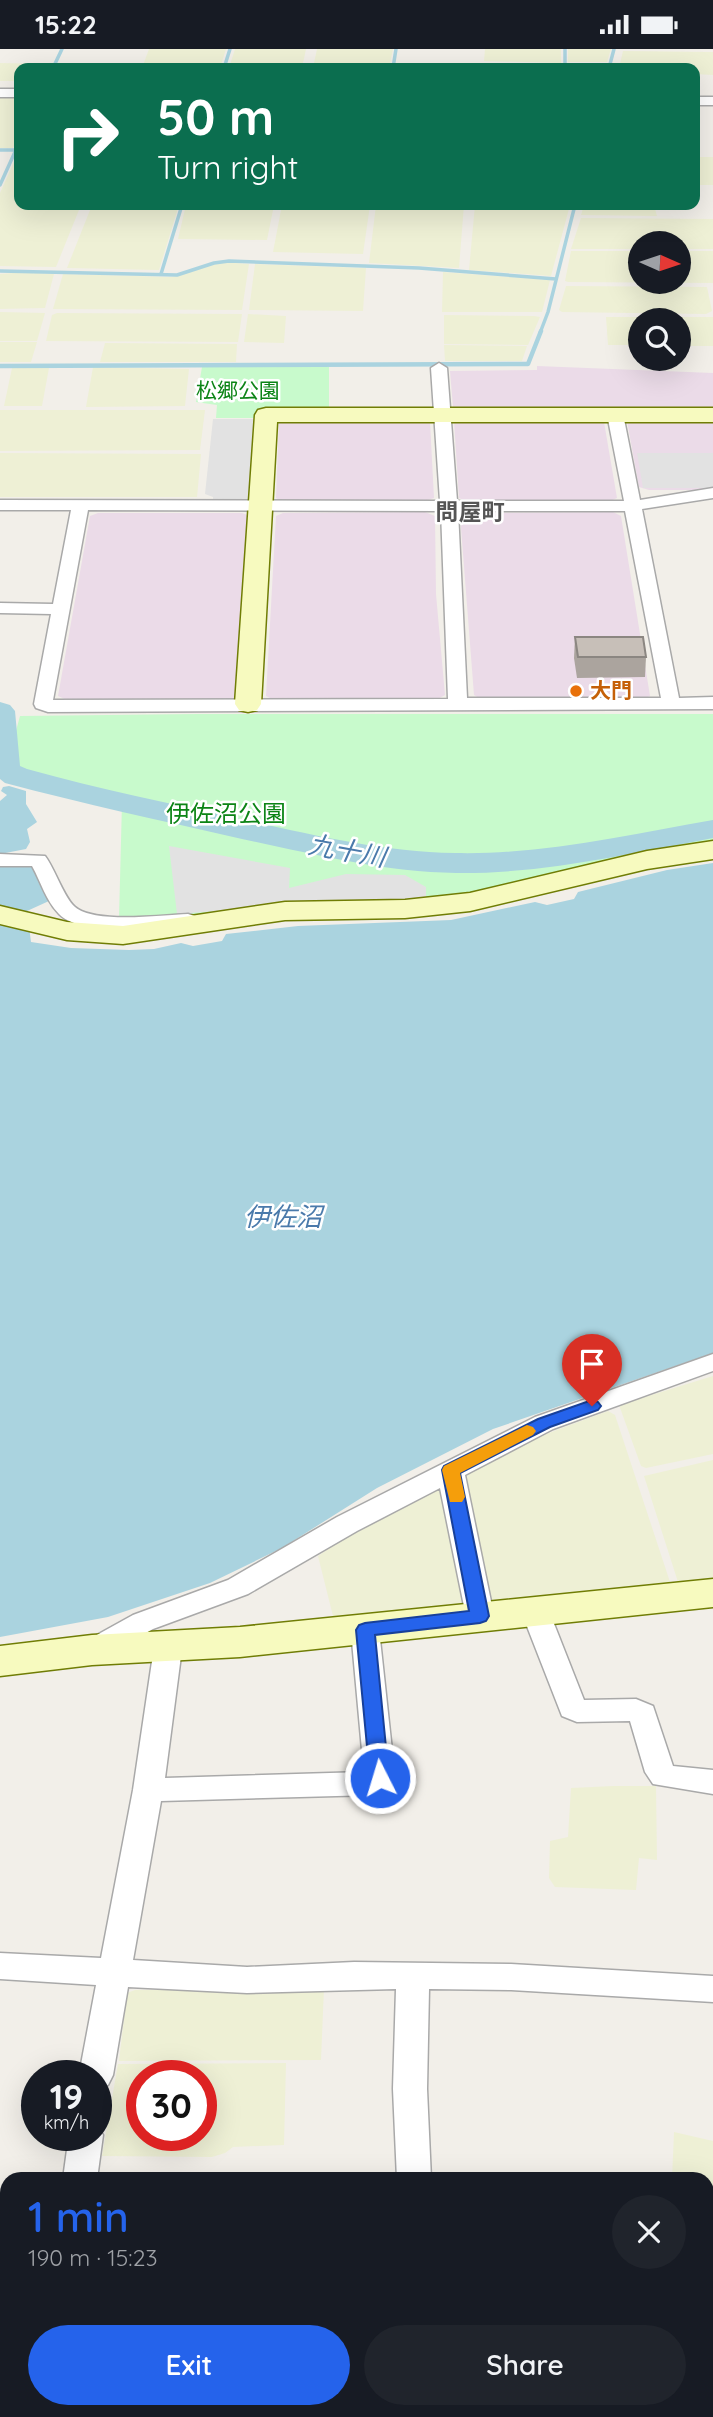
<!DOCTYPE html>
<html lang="en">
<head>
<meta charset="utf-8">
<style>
	:root { --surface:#171b24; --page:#20242c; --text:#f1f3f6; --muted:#9ea1a6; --accent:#2563eb }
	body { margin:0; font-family:Quicksand,"Noto Sans JP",sans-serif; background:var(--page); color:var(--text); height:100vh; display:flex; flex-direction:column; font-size:26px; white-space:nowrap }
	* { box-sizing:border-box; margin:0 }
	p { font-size:23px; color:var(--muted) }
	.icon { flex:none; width:38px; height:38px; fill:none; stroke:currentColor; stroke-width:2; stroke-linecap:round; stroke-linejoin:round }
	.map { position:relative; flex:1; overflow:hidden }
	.sheet { position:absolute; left:0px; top:2123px; width:714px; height:247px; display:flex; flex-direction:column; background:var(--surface); border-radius:21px 21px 0 0; box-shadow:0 7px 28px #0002 }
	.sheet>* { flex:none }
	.top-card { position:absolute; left:14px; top:14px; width:686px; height:147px; border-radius:14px; box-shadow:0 7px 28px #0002; background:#0b6e4f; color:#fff; overflow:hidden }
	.needle { width:46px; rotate:93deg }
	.controls { position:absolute; left:628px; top:182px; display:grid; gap:14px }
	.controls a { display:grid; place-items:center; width:63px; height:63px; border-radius:50%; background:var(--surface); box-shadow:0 7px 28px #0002; font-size:35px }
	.speed { position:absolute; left:21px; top:2011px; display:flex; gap:14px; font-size:35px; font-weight:700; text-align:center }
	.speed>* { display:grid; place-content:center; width:91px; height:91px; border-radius:50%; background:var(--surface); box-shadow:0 7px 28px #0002; line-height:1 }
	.speed small { font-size:18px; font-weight:400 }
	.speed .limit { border:10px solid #d22; background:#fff; color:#111 }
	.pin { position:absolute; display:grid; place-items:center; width:60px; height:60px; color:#fff; margin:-72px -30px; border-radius:50% 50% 50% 0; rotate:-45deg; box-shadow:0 0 7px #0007 }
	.pin .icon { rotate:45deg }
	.me { position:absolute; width:77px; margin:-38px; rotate:355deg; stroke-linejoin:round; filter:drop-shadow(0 0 5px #0008) }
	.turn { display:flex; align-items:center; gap:24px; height:147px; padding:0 28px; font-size:32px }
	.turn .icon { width:91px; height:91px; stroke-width:2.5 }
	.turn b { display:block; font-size:49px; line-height:60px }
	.round { display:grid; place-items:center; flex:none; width:74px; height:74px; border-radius:37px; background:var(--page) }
	.head { display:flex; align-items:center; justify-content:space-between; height:119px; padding:0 28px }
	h1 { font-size:42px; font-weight:600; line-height:52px; color:var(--accent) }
	.button { display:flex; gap:14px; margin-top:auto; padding:14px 28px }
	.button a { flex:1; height:80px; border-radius:42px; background:var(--accent); color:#fff; font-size:28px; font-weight:600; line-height:80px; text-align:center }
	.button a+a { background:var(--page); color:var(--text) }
	.status { display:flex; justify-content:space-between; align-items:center; height:49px; padding:0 35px; background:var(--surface); direction:ltr }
	.status svg { height:19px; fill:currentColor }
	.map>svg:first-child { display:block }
	.industrial { fill:#ebdbe8 }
	.farmland { fill:#eef0d5; fill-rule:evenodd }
	.park { fill:#c8facc }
	.parking { fill:#e2e2e2 }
	.water { fill:#aad3df }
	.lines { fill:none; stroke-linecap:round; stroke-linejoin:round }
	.stream-far1 { stroke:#aad3df; stroke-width:3.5 }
	.stream { stroke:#aad3df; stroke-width:4.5 }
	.river { fill:#aad3df; fill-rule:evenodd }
	.street-casing { stroke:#a9a9a9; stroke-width:3 }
	.secondary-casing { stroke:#707d05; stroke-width:3 }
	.street { fill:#fff; fill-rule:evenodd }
	.secondary { fill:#f7fabf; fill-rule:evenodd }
	.wall { fill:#aba49e }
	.building { fill:#c7bfb8; stroke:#8b8681; stroke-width:2 }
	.route { fill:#2563eb; stroke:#184099; stroke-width:2 }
	.slow { fill:#f59e0b }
	.food-dot { fill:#e8710a; stroke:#fff; stroke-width:2.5 }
	.labels { text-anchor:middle; stroke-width:5; stroke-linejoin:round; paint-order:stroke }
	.far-park-label { font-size:21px; fill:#0c8416; stroke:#fff }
	.far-food-label { font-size:21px; font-weight:bold; fill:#c56008; stroke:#fff; text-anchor:start }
	.far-quarter-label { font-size:23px; font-weight:bold; fill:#555; stroke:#fff }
	.park-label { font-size:24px; fill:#0c8416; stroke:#fff }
	.water-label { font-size:26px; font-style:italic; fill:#4a7aab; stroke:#fff }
</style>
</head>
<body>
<div class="status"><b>15:22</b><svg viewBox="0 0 49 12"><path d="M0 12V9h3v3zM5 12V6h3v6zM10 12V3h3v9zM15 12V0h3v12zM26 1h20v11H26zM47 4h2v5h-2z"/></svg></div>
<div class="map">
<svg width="713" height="2368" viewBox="0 0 713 2368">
	<rect width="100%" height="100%" fill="#f2efe9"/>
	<path class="industrial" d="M 537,317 L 713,324 L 713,361 L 460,360 L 453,358 L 450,322 L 537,321 Z
		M 713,369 L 713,441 L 649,441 L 639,438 L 627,372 Z
		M 279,372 L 430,373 L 434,449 L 425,452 L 281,452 L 276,449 Z
		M 454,372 L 604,373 L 617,449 L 610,452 L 466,452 L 459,449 Z
		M 425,463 L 435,467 L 436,545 L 445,646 L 436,651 L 274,651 L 266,647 L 276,467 L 283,464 Z
		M 613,463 L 621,467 L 650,647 L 643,650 L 482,651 L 474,646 L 460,466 L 465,464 Z
		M 98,464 L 242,464 L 250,467 L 237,647 L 228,651 L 67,651 L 58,647 L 90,467 Z"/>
	<path class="farmland" d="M 149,0 L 226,0 L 220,19 L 142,19 Z
		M 235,0 L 306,0 L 302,19 L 229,19 Z
		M 317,0 L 393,0 L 389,19 L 313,19 Z
		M 485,0 L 561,0 L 561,14 L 484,12 Z
		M 568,0 L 611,0 L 607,13 L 568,13 Z
		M 623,2 L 713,3 L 713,26 L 695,25 L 695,19 L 619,19 Z
		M 0,14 L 52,15 L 50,19 L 19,19 L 19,32 L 0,32 Z
		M 0,46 L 19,46 L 19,85 L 13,99 L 0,99 Z
		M 695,86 L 699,108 L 713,108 L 713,136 L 695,136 Z
		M 17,106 L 19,156 L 81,156 L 56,218 L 0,217 L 0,144 Z
		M 92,156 L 179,156 L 159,221 L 67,219 Z
		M 186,156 L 274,156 L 267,191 L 178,190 Z
		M 282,156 L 370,156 L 363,205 L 273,203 Z
		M 376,156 L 464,156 L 459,219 L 369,214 Z
		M 475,156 L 570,156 L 551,227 L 469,221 Z
		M 584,156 L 654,156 L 657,167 L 581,166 Z
		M 581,169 L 713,170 L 713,200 L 679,200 L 679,194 L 640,194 L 640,200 L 571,200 Z
		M 571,202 L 640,202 L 640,233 L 679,233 L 679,202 L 713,202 L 713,234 L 568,233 L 565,232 Z
		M 222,213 L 249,215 L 242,261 L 53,260 L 63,225 L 172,228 Z
		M 255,215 L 366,219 L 363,262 L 249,261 Z
		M 25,223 L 54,225 L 45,259 L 0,260 L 0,225 Z
		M 443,223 L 550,231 L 542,263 L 442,263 Z
		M 566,237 L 707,238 L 712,262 L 706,265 L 562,263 L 559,261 Z
		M 0,263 L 45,264 L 37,292 L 0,292 Z
		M 57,264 L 242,265 L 238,293 L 46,292 L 52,266 Z
		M 248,265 L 286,267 L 284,294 L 244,293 Z
		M 444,266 L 534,267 L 540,268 L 528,296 L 444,295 Z
		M 606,268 L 713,268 L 713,297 L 679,297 L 679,271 L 640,271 L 640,296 L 608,296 Z
		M 0,293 L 37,293 L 31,313 L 0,313 Z
		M 105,294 L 237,295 L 236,313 L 100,313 Z
		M 444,296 L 527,297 L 522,312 L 445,312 Z
		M 93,318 L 189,320 L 185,357 L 86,358 Z
		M 12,319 L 49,319 L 42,357 L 4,357 Z
		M 0,361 L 205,361 L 200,401 L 0,402 Z
		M 0,404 L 201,405 L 197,448 L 0,448 Z
		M 713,1327 L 713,1405 L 646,1419 L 641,1417 L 619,1356 Z
		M 608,1362 L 615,1366 L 671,1536 L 483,1554 L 459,1426 L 511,1398 Z
		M 713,1411 L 713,1530 L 678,1533 L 644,1427 Z
		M 435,1439 L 445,1440 L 471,1555 L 334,1571 L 318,1507 L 351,1484 Z
		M 613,1737 L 656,1737 L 657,1811 L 639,1809 L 636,1841 L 555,1838 L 549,1829 L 550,1792 L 568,1788 L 571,1739 Z
		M 324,1939 L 321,2011 L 119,2012 L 127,1944 L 135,1941 Z
		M 286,2014 L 284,2096 L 233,2098 L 225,2104 L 212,2108 L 102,2107 L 118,2015 ZM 142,2026 L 201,2026 L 201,2086 L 142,2086 Z
		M 674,2083 L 713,2092 L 713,2218 L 707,2217 L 707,2130 L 672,2130 Z
		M 0,2158 L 7,2159 L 7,2358 L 0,2358 Z
		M 145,2362 L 359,2362 L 360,2368 L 144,2368 Z"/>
	<path class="park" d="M 202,318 L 329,318 L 329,360 L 257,360 L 255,369 L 216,369 L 217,356 L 196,353 Z
		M 197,665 L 713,665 L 713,796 L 478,848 L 119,870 L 122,753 C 93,745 25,735 8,711 L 20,667 Z"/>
	<path class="parking" d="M 213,370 L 257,370 L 249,452 L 213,452 L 213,448 L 205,445 Z
		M 637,404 L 713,404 L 713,439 L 643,439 Z
		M 169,797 L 290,819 L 289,839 L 346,825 L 405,826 L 426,838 L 426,853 L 301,856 L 177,865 Z"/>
	<path class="water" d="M 9,737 L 26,742 L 26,755 L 37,773 L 27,780 L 30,793 L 26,800 L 0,805 L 0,752 L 7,746 L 1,742 L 3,738 Z
		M 713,814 L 713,1304 L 493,1380 L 377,1439 L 282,1499 L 210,1534 L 108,1568 L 0,1588 L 0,816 L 32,817 L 49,852 L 27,862 L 31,893 L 71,899 L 129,901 L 154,900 L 181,894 L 193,897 L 222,892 L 226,885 L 298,877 L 451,871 L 535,853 L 547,856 L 574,850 L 578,843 L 667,821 Z"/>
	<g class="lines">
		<path class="stream-far1" d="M 565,0 L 565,19
			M 53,19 L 62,0
			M 224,19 L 230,0
			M 393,19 L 396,0
			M 609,19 L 614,0
			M 0,101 L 17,101
			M 0,136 L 19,94
			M 0,222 L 177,226 L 214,214 L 229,212 L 419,219 L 556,230
			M 161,225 L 182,156
			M 540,284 L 548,263 L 575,156"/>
		<path class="stream" d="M 0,317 L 528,315 L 541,282"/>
		<path class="river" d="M 0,653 L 10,656 L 15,662 L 20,717 L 27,720 C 99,740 172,755 245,771 C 314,786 383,803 455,804 C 542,806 628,786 713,771 L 713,789 C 628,805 543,825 456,824 C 384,823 313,805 242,790 C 163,772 84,755 5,734 L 0,730 Z"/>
		<defs>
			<path id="street" d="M 0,40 L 19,40 L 19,48 L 0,48 Z
				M 695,48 L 713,48 L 713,56 L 695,56 Z
				M 439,314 L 447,319 L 457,452 L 624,452 L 607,365 L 615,360 L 623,365 L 640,451 L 713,439 L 713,449 L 642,460 L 679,649 L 713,648 L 713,660 L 48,663 L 36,659 L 34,655 L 51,565 L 0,564 L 0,554 L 53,555 L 71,461 L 0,461 L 0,451 L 440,452 L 431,319 ZM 88,461 L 441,462 L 448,650 L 53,651 ZM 458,462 L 625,462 L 661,649 L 467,649 Z
				M 0,805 L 45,807 C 55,820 64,849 75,858 C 95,875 162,866 188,865 L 195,867 L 199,871 L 195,875 L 188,877 C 158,879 81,888 59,865 C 46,852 41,833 32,817 L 0,817 Z
				M 713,1305 L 713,1322 L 553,1380 L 465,1426 L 494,1567 L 490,1574 L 480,1577 L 470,1574 L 466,1567 L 440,1439 L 357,1482 L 248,1545 L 153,1580 L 106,1606 L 96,1610 L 86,1606 L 82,1599 L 86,1592 L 133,1566 L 228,1531 L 337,1468 L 535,1368 Z
				M 535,1552 L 545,1555 L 549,1562 L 584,1651 L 636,1650 L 653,1657 L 673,1717 L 713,1721 L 713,1745 L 653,1735 L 645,1723 L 630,1672 L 577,1673 L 562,1667 L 521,1562 L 525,1555 Z
				M 365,1571 L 375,1574 L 379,1581 L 395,1729 L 391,1737 L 373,1746 L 161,1752 L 133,1911 L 247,1918 L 354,1913 L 511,1915 L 713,1927 L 713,1953 L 511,1941 L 429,1940 L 427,2040 L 431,2130 L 397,2130 L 393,2040 L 396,1940 L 247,1944 L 128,1938 L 113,2026 L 108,2036 L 96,2040 L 96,2026 L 79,2026 L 96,1936 L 0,1930 L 0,1904 L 101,1909 L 133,1741 L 154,1599 L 158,1592 L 168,1588 L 178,1592 L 182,1599 L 165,1729 L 364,1723 L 351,1581 L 355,1574 Z
				M 96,2075 L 103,2086 L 97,2130 L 63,2130 L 69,2086 L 96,2086 Z
				M 20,2362 L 57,2362 L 56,2368 L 18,2368 Z
				M 569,2362 L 607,2362 L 608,2368 L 570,2368 Z"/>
			<path id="secondary" d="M 266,359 L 713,359 L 713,373 L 277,373 L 261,655 L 257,661 L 248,663 L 239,661 L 235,655 L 255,366 L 258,361 Z
				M 713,792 L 713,810 L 647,820 L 470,862 L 405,869 L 285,871 L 123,895 L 67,891 L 0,875 L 0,857 L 67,873 L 123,877 L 285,853 L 405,851 L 470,844 L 647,802 Z
				M 713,1530 L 713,1558 L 240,1608 L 92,1616 L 0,1627 L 0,1597 L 92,1586 L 240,1578 Z"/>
		</defs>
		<use href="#street" class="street-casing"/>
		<use href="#secondary" class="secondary-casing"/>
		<use href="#street" class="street"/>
		<use href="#secondary" class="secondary"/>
	</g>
	<path class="wall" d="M 575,588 L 646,608 L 645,628 L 577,629 L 574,609 Z"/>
	<path class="building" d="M 575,588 L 643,588 L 646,608 L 578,608 Z"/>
	<path class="route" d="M 592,1351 L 598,1353 L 601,1357 L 598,1361 L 550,1378 L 460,1424 L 489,1567 L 486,1572 L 480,1574 L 375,1586 L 389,1729 L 387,1734 L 380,1736 L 373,1734 L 370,1729 L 356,1581 L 359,1576 L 365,1574 L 469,1562 L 442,1421 L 444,1417 L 538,1370 Z"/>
	<path class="slow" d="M 527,1376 L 533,1378 L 536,1382 L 533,1386 L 460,1424 L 465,1448 L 462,1453 L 450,1453 L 442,1421 L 444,1417 Z"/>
	<circle class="food-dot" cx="576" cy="642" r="7"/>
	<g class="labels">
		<g class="far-park-label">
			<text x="238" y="349">松郷公園</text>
		</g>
		<g class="far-food-label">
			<text x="590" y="649">大門</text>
		</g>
		<g class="far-quarter-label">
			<text x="470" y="471">問屋町</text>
		</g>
		<g class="park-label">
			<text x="226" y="773">伊佐沼公園</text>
		</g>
		<g class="water-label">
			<text transform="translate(347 802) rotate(10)" y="9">九十川</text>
			<text x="283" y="1177">伊佐沼</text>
		</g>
	</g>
</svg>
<div class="controls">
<a><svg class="needle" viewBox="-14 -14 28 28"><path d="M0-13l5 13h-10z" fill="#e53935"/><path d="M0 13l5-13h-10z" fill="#9ea1a6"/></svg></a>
<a><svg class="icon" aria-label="search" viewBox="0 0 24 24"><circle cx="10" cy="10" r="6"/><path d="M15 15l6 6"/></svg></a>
</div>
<div class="speed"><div>19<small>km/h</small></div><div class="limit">30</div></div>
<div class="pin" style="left:592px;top:1357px;background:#d93025"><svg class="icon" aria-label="arrive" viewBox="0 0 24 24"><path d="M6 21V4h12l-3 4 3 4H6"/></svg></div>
<svg class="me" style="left:380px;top:1729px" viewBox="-20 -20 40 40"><circle r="17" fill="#2563eb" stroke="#fff" stroke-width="3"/><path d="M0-11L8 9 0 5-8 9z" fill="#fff"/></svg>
<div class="top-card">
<div class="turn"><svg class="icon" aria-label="right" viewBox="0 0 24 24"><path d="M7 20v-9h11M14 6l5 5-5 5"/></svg><div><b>50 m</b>Turn right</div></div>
</div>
<section class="sheet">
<div class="head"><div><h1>1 min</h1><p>190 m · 15:23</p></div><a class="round"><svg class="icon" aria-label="close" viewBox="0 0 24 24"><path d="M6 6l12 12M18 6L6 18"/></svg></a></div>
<div class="button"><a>Exit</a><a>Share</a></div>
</section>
</div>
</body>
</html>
